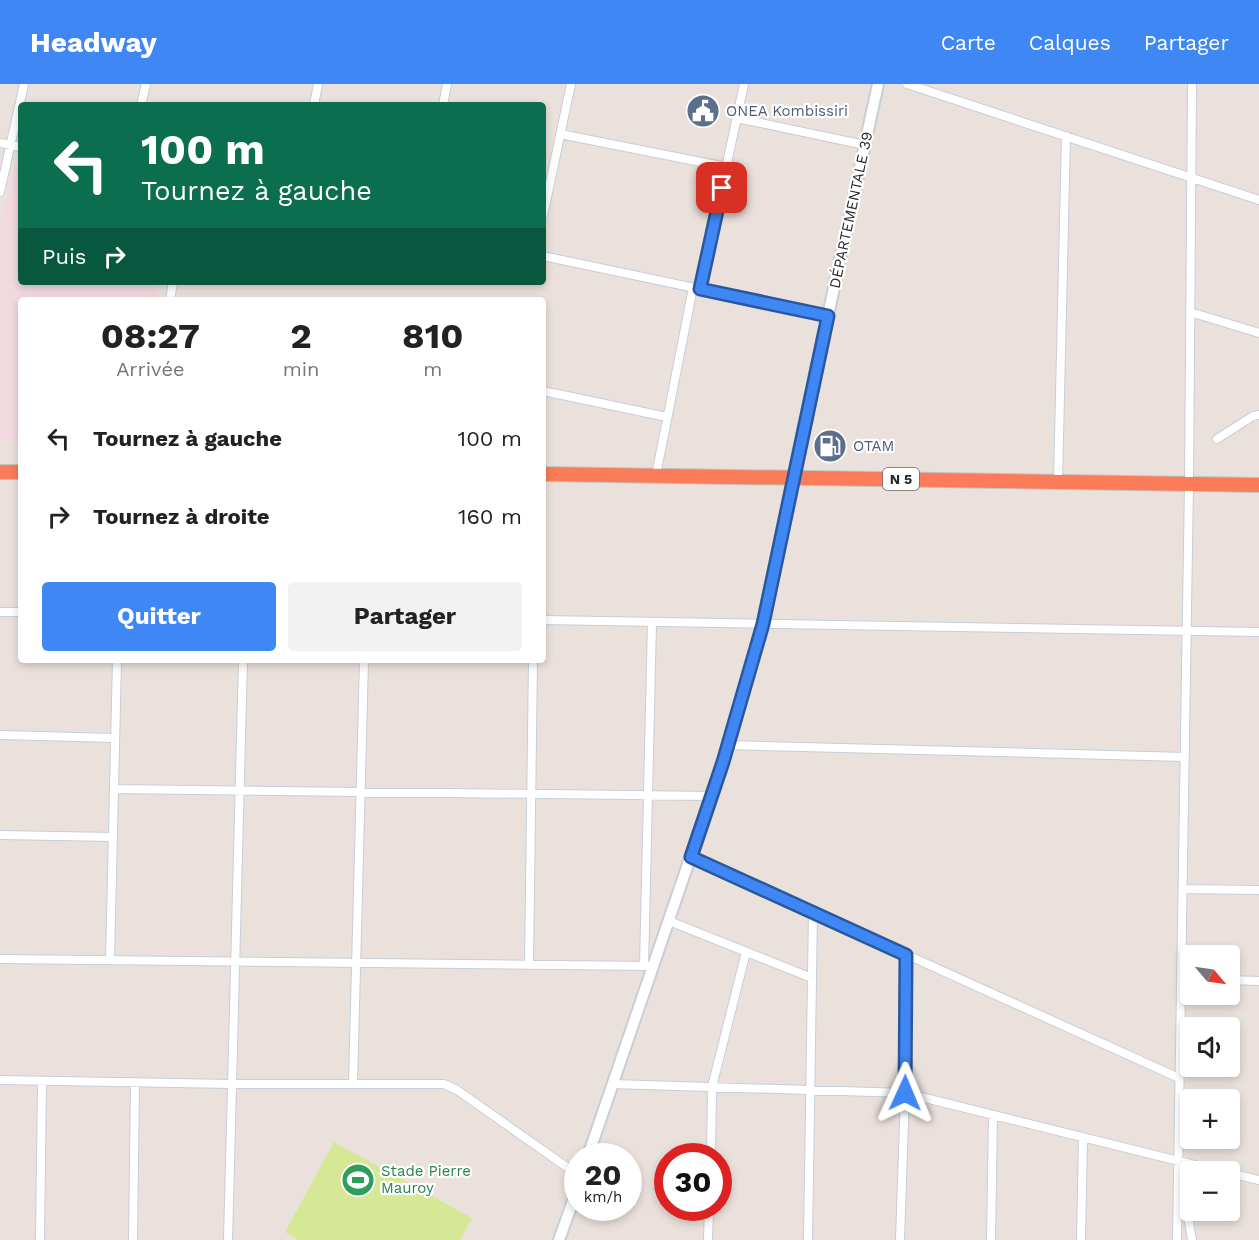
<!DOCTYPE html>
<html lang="fr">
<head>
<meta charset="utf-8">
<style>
	:root { --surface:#fff; --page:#f2f2f2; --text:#222; --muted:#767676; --accent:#3f87f5 }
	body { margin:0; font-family:"Work Sans",sans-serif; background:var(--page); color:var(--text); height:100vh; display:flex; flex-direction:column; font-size:22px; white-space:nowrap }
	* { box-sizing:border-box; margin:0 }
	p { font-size:20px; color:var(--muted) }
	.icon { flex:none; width:33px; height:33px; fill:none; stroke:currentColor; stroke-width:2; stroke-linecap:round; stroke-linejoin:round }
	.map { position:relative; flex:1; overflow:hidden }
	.side { position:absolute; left:18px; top:213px; width:528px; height:366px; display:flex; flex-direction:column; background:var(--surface); border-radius:6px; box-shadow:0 3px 9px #0003 }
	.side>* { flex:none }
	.guide { position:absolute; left:18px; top:18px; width:528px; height:183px; border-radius:6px; box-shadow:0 3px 9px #0003; background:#0b6e4f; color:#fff; overflow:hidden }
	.needle { width:39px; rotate:119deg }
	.fabs { position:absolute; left:1180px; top:861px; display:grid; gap:12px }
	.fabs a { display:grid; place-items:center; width:60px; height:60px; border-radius:6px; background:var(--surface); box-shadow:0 3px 9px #0003; font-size:30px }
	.speed { position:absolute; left:564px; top:1059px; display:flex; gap:12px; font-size:30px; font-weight:700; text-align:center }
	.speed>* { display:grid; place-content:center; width:78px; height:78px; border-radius:50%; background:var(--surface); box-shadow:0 3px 9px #0003; line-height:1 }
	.speed small { font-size:15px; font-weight:400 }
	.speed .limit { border:9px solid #d22; background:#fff; color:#111 }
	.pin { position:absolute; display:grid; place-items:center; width:51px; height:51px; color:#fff; margin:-26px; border-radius:12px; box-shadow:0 3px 9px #0006 }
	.me { position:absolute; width:66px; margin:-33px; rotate:1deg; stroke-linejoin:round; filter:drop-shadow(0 0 4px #0008) }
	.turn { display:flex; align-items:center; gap:21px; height:126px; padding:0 24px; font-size:27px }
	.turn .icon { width:78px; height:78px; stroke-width:2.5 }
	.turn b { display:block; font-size:42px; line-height:51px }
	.then { display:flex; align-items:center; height:57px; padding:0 24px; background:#0003; gap:12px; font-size:22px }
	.eta { display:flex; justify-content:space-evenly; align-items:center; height:102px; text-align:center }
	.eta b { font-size:36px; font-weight:700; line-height:42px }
	.action { display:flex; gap:12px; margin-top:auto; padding:12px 24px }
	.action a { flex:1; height:69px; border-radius:6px; background:var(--accent); color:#fff; font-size:24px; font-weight:700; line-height:69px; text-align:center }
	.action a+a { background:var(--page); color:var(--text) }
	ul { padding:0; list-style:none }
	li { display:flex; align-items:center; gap:18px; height:78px; padding:0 24px }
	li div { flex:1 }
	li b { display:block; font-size:22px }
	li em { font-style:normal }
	header { display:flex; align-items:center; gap:36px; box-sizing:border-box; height:84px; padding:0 30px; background:var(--accent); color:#fff }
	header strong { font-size:28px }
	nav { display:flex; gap:33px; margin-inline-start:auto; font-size:21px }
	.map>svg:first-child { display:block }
	.medical { fill:#f2d9df }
	.pitch { fill:#d6e895 }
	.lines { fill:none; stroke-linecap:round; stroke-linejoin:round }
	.street-casing { stroke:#c7ced7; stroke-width:10 }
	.secondary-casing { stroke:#c7ced7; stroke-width:14 }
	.highway-casing { stroke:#c3c3c3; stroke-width:16 }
	.street { stroke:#fff; stroke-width:8 }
	.secondary { stroke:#fff; stroke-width:10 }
	.highway { stroke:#fa7c58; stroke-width:14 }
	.route-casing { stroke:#29589f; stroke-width:15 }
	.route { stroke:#3f87f5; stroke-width:10 }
	.labels { text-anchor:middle; stroke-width:4.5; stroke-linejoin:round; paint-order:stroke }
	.shield { fill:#fff; stroke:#696969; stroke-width:1.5 }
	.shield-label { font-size:14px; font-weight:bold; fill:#292929 }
	.service-label { font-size:15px; fill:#4e5e75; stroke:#fff; text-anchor:start }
	.street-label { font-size:15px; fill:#292929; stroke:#fff }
	.leisure-label { font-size:15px; fill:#27864d; stroke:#fff; text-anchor:start }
</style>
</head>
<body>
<header>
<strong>Headway</strong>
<nav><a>Carte</a><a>Calques</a><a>Partager</a></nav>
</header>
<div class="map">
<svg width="1259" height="1156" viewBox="0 0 1259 1156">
	<rect width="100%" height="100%" fill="#ebe1dc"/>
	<path class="medical" d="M 20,79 L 21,198 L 160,198 L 156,216 L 21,216 L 21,356 L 0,356 L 0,144 L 14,83 Z"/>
	<path class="pitch" d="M 334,1058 L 472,1134 L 460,1156 L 298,1156 L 285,1148 Z"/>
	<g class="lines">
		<defs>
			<path id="street" d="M 907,0 L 1259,116
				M 141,21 L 146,0
				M 314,21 L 318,0
				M 443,21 L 447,0
				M 737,34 L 865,61
				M 560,50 L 726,83
				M 0,59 L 21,63
				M 0,108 L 24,0
				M 543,132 L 571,0
				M 543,172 L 828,232
				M 700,205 L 744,0
				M 170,216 L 173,198
				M 1190,228 L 1259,249
				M 543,307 L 667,333
				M 1217,355 L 1253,332 L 1259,331
				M 656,391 L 693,204
				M 1058,397 L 1066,52
				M 0,528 L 21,528
				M 543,536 L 1259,548
				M 0,651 L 115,654
				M 728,661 L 1185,673
				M 114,705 L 712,712
				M 0,751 L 113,753
				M 691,773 L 1179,994
				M 1183,805 L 1259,806
				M 669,837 L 812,894
				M 0,875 L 654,882
				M 110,876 L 117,576
				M 529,881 L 533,576
				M 644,882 L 652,538
				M 1230,896 L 1259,897
				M 0,996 L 232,1000 L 444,1000 L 457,1006 L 578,1091
				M 353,1000 L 364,576
				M 613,1000 L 905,1009 L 1223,1088
				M 711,1072 L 712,1003 L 746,868
				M 1230,1089 L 1259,1096
				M 1182,1096 L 1192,1156
				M 40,1156 L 42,997
				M 133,1156 L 135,998
				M 228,1156 L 243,576
				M 708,1156 L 709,1124
				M 808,1156 L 813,828
				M 900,1156 L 905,1009 L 906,871
				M 991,1156 L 993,1031
				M 1081,1156 L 1083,1053
				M 1177,1156 L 1189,400 L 1192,0"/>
			<path id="secondary" d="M 588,1072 L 723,678 L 763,539 L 793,393 L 878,0
				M 559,1156 L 578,1103"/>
			<path id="highway" d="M 0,388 L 21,388
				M 543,390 L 1259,401"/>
		</defs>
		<use href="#street" class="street-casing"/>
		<use href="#secondary" class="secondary-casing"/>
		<use href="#highway" class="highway-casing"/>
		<use href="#street" class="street"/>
		<use href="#secondary" class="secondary"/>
		<use href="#highway" class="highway"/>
	</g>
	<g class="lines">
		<defs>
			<path id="route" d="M 722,104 L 700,205 L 828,232 L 763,540 L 723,678 L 691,773 L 906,871 L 905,1009"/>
		</defs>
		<use href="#route" class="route-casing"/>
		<use href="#route" class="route"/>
	</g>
	<defs>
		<symbol id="civic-disc" viewBox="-11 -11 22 22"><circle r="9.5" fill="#5c6f8a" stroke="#fff"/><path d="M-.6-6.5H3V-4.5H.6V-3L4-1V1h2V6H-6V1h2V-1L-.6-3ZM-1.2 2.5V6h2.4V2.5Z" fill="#fff"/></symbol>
		<symbol id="fuel-disc" viewBox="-11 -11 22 22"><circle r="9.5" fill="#5c6f8a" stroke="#fff"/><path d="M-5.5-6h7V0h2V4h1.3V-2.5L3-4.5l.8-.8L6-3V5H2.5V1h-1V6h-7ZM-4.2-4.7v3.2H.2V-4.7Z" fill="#fff"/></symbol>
		<symbol id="stadium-disc" viewBox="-11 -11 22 22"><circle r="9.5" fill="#2e9e5b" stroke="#fff"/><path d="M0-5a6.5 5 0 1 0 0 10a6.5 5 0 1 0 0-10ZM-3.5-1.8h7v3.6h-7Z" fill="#fff"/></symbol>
	</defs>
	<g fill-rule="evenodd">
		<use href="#civic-disc" x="684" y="8" width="38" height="38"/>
		<use href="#fuel-disc" x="811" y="343" width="38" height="38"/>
		<use href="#stadium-disc" x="339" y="1077" width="38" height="38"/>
	</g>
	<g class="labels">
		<rect class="shield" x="883" y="384" width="36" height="22" rx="4.5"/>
		<g class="shield-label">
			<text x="901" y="400">N 5</text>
		</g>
		<g class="service-label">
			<text x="726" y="32">ONEA Kombissiri</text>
			<text x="853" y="367">OTAM</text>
		</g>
		<g class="street-label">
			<text transform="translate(851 126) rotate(-78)" y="5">DÉPARTEMENTALE 39</text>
		</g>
		<g class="leisure-label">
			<text x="381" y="1092">Stade Pierre<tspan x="381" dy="17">Mauroy</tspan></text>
		</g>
	</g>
</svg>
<div class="fabs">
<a><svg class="needle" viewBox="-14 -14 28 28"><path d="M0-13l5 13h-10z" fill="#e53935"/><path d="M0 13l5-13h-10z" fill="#767676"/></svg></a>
<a><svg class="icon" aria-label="sound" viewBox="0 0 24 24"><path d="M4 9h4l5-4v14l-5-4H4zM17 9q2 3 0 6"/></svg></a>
<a>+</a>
<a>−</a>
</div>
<div class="speed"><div>20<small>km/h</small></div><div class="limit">30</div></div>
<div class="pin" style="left:722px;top:104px;background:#d93025"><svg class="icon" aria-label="arrive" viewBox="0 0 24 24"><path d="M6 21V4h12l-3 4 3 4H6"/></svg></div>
<svg class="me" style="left:905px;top:1009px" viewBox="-20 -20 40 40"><path d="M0-17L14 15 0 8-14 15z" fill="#3f87f5" stroke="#fff" stroke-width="4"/></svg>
<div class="guide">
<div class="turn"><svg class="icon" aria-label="left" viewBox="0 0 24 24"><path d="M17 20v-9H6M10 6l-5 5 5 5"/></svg><div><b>100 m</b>Tournez à gauche</div></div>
<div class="then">Puis<svg class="icon" aria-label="right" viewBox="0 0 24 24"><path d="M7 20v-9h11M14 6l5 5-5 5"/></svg></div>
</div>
<section class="side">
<div class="eta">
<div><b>08:27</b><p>Arrivée</p></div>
<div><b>2</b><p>min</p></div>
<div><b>810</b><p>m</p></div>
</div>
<ul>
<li><svg class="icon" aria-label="left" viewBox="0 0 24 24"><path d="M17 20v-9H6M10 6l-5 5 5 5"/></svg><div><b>Tournez à gauche</b></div><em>100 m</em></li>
<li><svg class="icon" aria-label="right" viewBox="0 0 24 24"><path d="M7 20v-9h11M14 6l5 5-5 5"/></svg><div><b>Tournez à droite</b></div><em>160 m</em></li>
</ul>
<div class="action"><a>Quitter</a><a>Partager</a></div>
</section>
</div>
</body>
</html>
